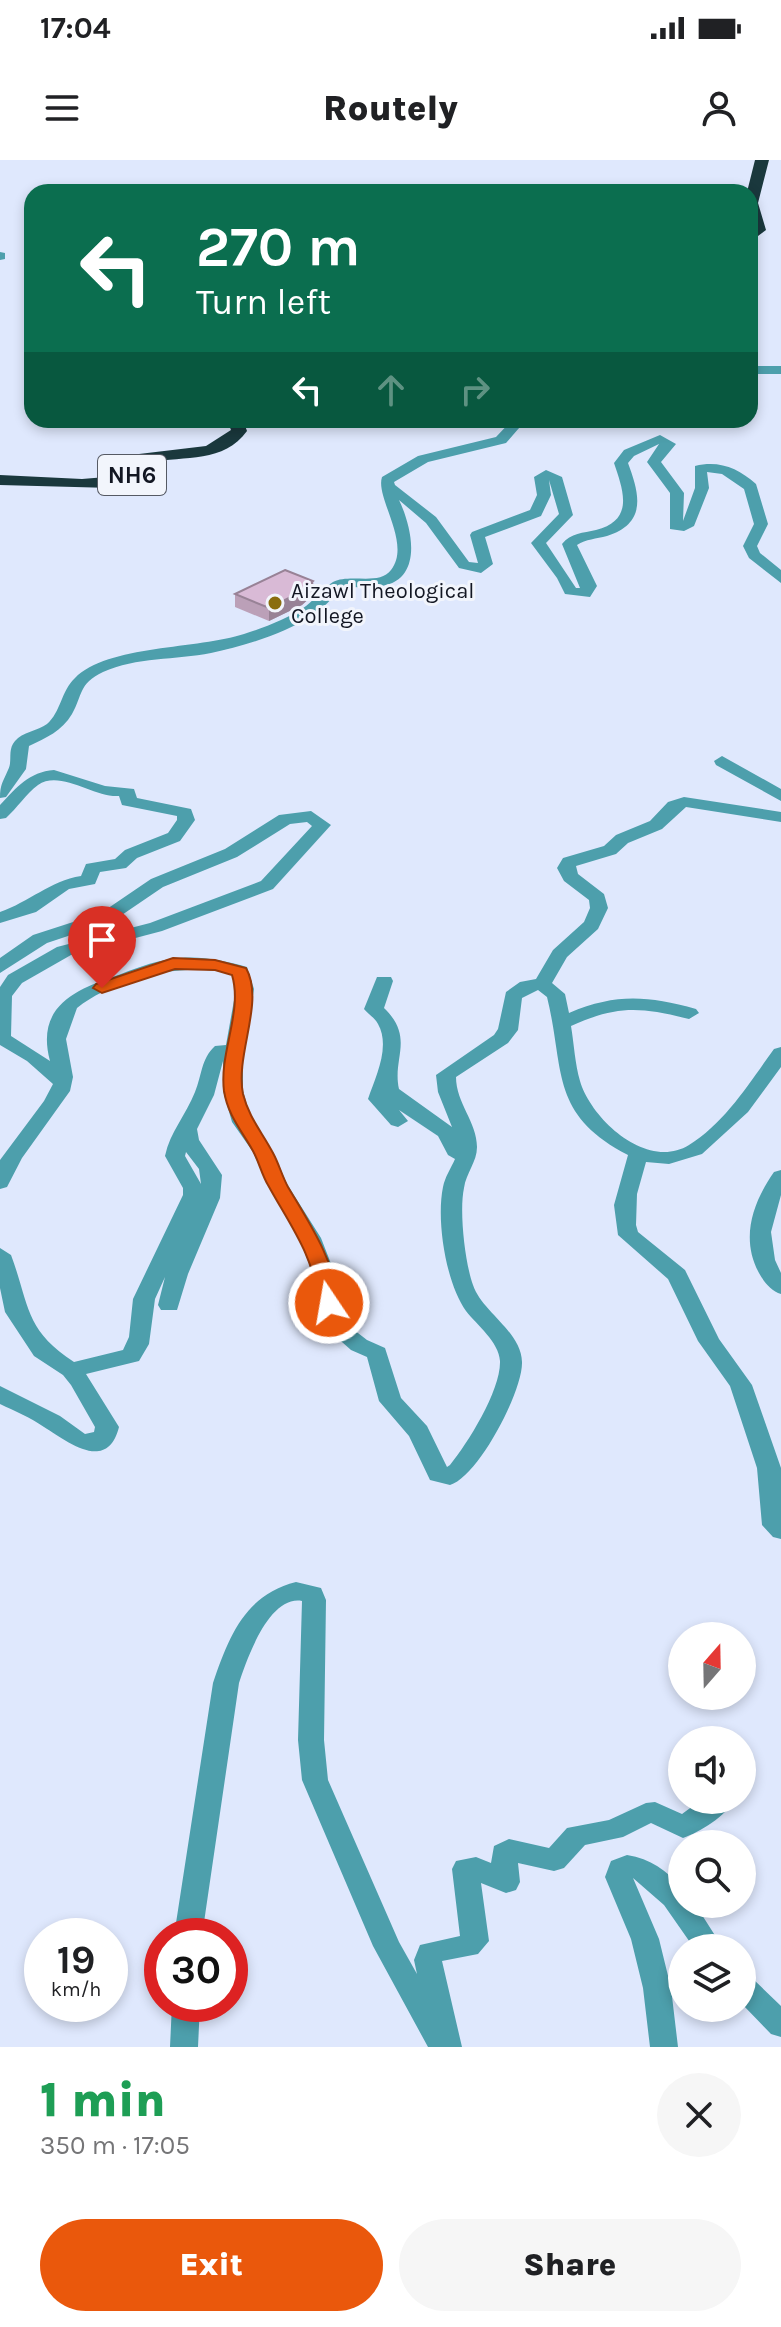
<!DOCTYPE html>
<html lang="en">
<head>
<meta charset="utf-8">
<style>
	:root { --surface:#fff; --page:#f6f6f6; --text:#202124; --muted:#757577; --accent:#ea580c }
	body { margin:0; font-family:Karla,sans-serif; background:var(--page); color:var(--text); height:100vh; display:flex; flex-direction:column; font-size:30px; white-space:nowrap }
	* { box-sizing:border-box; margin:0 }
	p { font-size:26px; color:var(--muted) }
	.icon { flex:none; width:44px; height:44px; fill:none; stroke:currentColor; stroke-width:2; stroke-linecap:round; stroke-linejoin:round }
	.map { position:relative; height:1887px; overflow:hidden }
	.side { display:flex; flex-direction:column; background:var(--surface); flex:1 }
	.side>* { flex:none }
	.hud { position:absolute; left:24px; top:24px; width:734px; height:244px; border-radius:24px; box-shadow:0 4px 12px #0003; background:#0b6e4f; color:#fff; overflow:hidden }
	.needle { width:52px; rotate:20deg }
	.tools { position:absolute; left:668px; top:1462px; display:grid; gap:16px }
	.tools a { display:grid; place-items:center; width:88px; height:88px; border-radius:50%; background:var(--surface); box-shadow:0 4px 12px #0003; font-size:40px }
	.speed { position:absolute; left:24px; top:1758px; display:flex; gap:16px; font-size:40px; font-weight:700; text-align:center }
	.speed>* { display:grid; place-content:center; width:104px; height:104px; border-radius:50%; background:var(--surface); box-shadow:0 4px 12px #0003; line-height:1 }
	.speed small { font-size:20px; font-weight:400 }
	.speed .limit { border:12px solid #d22; background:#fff; color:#111 }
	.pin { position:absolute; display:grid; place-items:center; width:68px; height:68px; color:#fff; margin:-82px -34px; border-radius:50% 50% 50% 0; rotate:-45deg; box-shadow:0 0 8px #0007 }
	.pin .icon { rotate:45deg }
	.me { position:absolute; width:88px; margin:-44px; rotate:348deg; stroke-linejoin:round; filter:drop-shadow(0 0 6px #0008) }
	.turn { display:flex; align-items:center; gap:28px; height:168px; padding:0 40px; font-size:36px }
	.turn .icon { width:104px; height:104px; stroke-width:2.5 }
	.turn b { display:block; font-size:56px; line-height:68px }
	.lanes { display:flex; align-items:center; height:76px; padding:0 40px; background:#0003; justify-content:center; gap:40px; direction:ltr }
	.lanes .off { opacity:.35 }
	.round { display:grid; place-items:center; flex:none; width:84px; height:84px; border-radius:42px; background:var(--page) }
	.head { display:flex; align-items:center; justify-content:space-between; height:136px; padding:0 40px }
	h1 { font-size:48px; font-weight:800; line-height:60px; color:#1e9e55 }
	.cta { display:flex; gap:16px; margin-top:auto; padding:16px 40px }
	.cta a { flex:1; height:92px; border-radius:48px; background:var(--accent); color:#fff; font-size:32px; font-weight:800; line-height:92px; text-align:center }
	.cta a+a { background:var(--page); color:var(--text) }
	.status { display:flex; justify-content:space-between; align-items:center; height:56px; padding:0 40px; background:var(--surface); direction:ltr }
	.status svg { height:22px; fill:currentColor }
	header { display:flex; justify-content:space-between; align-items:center; height:104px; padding:0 40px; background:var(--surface); font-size:36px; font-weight:800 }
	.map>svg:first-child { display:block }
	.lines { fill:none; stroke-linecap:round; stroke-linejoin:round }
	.minor { fill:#4d9fac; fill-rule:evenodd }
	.highway { fill:#1a383d; fill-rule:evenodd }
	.wall { fill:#bba0b8 }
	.shaded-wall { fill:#988296 }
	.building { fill:#d9bad6; stroke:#988296; stroke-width:2 }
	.route { fill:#ea580c; stroke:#983908; stroke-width:2 }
	.poi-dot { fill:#8a6d0e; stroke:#f2f5fc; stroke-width:3 }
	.labels { text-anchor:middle; stroke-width:6; stroke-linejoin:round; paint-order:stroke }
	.far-poi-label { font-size:22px; fill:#131723; stroke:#f2f5fc; text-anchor:start }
	.shield { fill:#f2f5fc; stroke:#565a64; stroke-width:2 }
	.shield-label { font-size:24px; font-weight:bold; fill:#131723 }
</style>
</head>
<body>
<div class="status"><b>17:04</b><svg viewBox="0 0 49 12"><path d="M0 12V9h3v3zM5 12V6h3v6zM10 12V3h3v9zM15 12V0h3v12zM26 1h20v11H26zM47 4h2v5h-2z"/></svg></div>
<header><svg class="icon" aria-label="menu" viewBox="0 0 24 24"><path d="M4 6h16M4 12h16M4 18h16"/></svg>Routely<svg class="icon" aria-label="person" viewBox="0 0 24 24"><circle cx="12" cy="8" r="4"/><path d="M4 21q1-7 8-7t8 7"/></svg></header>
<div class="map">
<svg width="781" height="1887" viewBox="0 0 781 1887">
	<rect width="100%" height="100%" fill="#dfe8fd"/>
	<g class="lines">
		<path class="minor" d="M 0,92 L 5,93 L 5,99 L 0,100 Z
			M 750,206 L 781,206 L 781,214 L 750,214 Z
			M 512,260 L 526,260 L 506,283 L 428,302 L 394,322 L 395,325 L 436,357 L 469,402 L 478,403 L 470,375 L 472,372 L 530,350 L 537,335 L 534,317 L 546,310 L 562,317 L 573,355 L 546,383 L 576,428 L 580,428 L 562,384 C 571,373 583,373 596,370 C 635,360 623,330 614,303 L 624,290 L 660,275 L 676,284 L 661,302 L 684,333 L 683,361 L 695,328 L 695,306 C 719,300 738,308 756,324 L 768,364 L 757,386 L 760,393 L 781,410 L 781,423 L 749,398 L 743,386 L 754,364 L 744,329 L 722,314 L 707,312 L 709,328 L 694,366 L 684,371 L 670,369 L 670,333 L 647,302 L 659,284 L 634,296 L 628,303 C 639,333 648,363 607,376 C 596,379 586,379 577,385 L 597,426 L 590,437 L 565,434 L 557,418 L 531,383 L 559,354 L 549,320 L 551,335 L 541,356 L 485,377 L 493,404 L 481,413 L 459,408 L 426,363 L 399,340 C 412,367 424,419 382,426 C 370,428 351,425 341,431 C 331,438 323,449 313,455 C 284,474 244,486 211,493 C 176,500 136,497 103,512 C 78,524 83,535 72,554 C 62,571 46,578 29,586 L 26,609 L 6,637 L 0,638 C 0,624 3,622 8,610 C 13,601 7,590 15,581 C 22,572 38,571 47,564 C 61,552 61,531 75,518 C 107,485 199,489 244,474 C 263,468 290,458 306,446 C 315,439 323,428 333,422 C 350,413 379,426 391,410 C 412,383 375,338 382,317 L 418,296 L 496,277 Z
			M 722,596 L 781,629 L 781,641 L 716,605 L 714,601 Z
			M 54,610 L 105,626 L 134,629 L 137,638 L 191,649 L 195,660 L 180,681 L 137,698 L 126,708 L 100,712 L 95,724 L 69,729 L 36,752 L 0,763 L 0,752 C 29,742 50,721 81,716 L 86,704 L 115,699 L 125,690 L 168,673 L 177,660 L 177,656 L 122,645 L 119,636 C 95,638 60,609 38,625 C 26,634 17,648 6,658 L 0,659 L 0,645 C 17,627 29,612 54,610 Z
			M 684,637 L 781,652 L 781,662 L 686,647 L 662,669 L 628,683 L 616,694 L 576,706 L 578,714 L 604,734 L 608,748 L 598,769 L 567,797 L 552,823 L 565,834 L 569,853 C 617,833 647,836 696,849 L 699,853 L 689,859 C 640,847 618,845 571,866 C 574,884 575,904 580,921 C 591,959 647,1011 689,985 C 725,963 750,922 774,889 L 781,887 L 781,907 L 748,952 L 702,994 L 669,1004 L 646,1002 L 637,1034 L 636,1065 L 638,1072 L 685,1110 L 719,1179 L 752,1225 L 781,1308 L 781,1379 L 773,1377 L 762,1365 L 757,1308 L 730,1226 L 698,1181 L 668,1119 L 618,1075 L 614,1045 L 628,995 C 549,954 565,910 547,837 L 538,830 L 522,838 L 518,870 L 508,883 L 456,917 C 456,943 477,962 477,987 C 477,1002 466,1013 464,1028 C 459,1051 465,1103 473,1125 C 482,1152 521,1171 522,1202 C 523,1231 478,1317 450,1325 L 430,1320 L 409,1276 L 379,1241 L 367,1197 L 351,1190 L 324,1166 L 315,1119 L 299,1078 L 267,1024 L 253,992 L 232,962 L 223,931 L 223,901 L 214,935 L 197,969 L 199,980 L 222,1015 L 220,1038 L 188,1114 L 177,1150 L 161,1150 L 158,1145 L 165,1117 L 155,1139 L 149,1184 L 139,1201 L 86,1214 L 119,1267 C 107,1314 67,1281 44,1267 C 31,1258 15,1251 0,1244 L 0,1226 L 60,1256 L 85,1274 L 94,1272 L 95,1267 L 71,1225 L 63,1215 L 34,1196 L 5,1152 L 0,1128 L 0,1088 L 11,1095 C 30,1146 24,1169 74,1202 L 123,1190 L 129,1177 L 133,1139 L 183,1035 L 183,1028 L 165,996 C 170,972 186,955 195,932 C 202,915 201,899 215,886 L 226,885 L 236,829 L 232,814 C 183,802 117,817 77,848 L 66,879 L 73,917 L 70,931 L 22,998 L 7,1027 L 0,1029 L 0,1000 L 44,941 L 53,924 L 27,901 L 0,885 L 0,827 L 8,815 L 57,787 L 150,763 L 261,721 L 312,666 L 307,662 L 290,664 L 237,697 L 163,727 L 113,761 L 47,783 L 0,813 L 0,798 L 33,775 L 101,753 L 151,719 L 225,689 L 279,655 L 311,651 L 331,665 L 273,729 L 162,771 L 71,795 L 22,823 L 12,836 L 11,876 L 50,901 C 35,845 77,829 121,814 C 139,807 160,799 180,798 C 203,796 225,801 247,807 L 254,829 L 243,901 L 243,931 L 252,962 L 273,992 L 287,1024 L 321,1078 L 337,1119 L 345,1163 L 367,1180 L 385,1188 L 401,1238 L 427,1266 L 447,1307 L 450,1305 C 468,1283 501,1230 500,1201 C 499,1182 477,1165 466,1151 C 446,1123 436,1061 443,1027 C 445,1017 451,1008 455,999 L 448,995 L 438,976 L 399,950 L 408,961 L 398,967 L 391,965 L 368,939 C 375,918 391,887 378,864 C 375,858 368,854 364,849 L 377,817 L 391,817 L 393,821 L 384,848 C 415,878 392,898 399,929 L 452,967 L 438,932 L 436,915 L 494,875 L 498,869 L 506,832 L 520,822 L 536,819 L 553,790 L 584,762 L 590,748 L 589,740 L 564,721 L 557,708 L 563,698 L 604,686 L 616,675 L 650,661 L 668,642 ZM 186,992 L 199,1009 L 201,1024 L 185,996 Z
			M 781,1010 L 781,1035 L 771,1072 L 775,1100 L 781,1113 L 781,1134 C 771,1131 764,1122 759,1113 C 740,1078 753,1042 774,1012 Z
			M 296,1422 L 321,1428 L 326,1440 L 324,1580 L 328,1620 L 399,1782 L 417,1814 L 414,1800 L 420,1785 L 460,1776 L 452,1709 L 456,1701 L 476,1697 L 491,1703 L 494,1686 L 509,1679 L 549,1688 L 567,1668 L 609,1660 L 646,1643 L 655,1642 L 682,1654 L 701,1640 L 734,1640 C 726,1656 700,1672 683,1678 L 651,1663 L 623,1677 L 585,1685 L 564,1708 L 554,1711 L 518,1703 L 520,1722 L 516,1730 L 506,1733 L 481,1723 L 489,1781 L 478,1794 L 442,1801 L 462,1887 L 428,1887 L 373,1786 L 302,1620 L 298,1580 L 302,1441 C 269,1435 247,1499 239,1523 L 202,1776 L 174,1776 L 213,1523 C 229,1476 245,1435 296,1422 Z
			M 627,1695 C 651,1699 666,1710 682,1728 L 682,1744 L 695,1744 L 723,1788 L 694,1788 L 664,1745 L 633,1718 L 659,1779 L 671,1828 L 678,1887 L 650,1887 L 643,1828 L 631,1779 L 605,1717 L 611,1701 Z
			M 742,1814 L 752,1818 L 781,1846 L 781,1877 L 771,1874 L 742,1844 Z
			M 172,1844 L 200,1844 L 198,1887 L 170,1887 Z"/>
		<path class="highway" d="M 755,0 L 769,0 L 758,43 L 766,70 L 750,82 L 750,32 L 747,32 Z
			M 227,260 L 243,260 L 247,271 C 224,303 185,296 150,302 L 134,322 L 112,328 L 0,325 L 0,315 L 82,319 L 118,316 L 139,294 L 206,286 L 231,270 Z"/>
	</g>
	<path class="wall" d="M 313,421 L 314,434 L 302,445 L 269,461 L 235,447 L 235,434 Z"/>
	<path class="shaded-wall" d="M 313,421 L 314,434 L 302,445 L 269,461 L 269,448 Z"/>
	<path class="building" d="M 285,410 L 313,421 L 301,432 L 269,448 L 235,434 Z"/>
	<path class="route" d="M 173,798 L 215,800 L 246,808 C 265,842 235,894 243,934 C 249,958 262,972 273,993 C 279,1004 282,1016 288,1027 C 311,1066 333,1098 339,1143 L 336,1148 L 329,1150 L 319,1143 C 313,1094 291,1067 268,1025 C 262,1015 259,1002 253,991 C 242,971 228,956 224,931 C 219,892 243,852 232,815 L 215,810 L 175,809 L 102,833 L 93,828 L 96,824 Z"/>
	<circle class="poi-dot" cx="275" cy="443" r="8"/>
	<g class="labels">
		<g class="far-poi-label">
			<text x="291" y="438">Aizawl Theological<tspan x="291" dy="25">College</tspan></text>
		</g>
		<rect class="shield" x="98" y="295" width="68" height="40" rx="6"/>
		<g class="shield-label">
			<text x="132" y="323">NH6</text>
		</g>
	</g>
</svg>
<div class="tools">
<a><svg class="needle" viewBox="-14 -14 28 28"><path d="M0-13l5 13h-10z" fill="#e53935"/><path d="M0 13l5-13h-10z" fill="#757577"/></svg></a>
<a><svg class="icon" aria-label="sound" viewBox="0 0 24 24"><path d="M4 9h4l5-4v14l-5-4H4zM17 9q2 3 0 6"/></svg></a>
<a><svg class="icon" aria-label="search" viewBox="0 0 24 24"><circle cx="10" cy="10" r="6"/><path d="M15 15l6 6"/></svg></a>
<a><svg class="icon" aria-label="layers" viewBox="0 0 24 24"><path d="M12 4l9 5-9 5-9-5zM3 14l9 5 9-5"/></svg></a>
</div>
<div class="speed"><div>19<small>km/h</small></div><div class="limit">30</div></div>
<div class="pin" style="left:102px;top:828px;background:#d93025"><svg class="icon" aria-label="arrive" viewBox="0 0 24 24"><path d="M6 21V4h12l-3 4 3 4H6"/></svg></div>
<svg class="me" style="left:329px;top:1143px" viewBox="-20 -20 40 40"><circle r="17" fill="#ea580c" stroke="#fff" stroke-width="3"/><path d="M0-11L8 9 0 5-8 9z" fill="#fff"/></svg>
<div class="hud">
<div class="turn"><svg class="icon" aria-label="left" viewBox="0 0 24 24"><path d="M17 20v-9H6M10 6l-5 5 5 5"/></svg><div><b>270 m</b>Turn left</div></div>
<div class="lanes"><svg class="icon" aria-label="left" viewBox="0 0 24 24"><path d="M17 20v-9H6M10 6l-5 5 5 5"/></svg><svg class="icon off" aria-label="ahead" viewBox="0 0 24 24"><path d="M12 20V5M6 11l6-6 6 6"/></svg><svg class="icon off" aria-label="right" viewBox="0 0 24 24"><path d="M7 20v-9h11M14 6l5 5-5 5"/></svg></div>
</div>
</div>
<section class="side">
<div class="head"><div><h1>1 min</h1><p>350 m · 17:05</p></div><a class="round"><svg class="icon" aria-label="close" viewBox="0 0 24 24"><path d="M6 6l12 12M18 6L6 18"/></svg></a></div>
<div class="cta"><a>Exit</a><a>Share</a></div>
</section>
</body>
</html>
